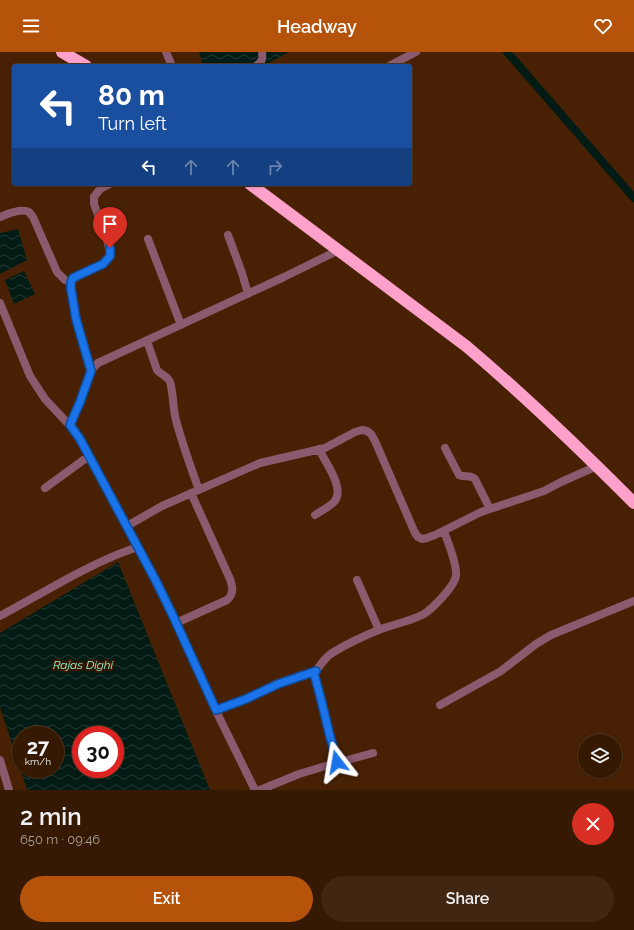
<!DOCTYPE html>
<html lang="en">
<head>
<meta charset="utf-8">
<style>
	:root { --surface:#361903; --page:#412612; --text:#f1f3f6; --muted:#aaa09a; --line:#503825; --accent:#b45309 }
	body { margin:0; font-family:Raleway,sans-serif; background:var(--page); color:var(--text); height:100vh; display:flex; flex-direction:column; font-size:15px; white-space:nowrap }
	* { box-sizing:border-box; margin:0 }
	p { font-size:13px; color:var(--muted) }
	.icon { flex:none; width:22px; height:22px; fill:none; stroke:currentColor; stroke-width:2; stroke-linecap:round; stroke-linejoin:round }
	.map { position:relative; height:738px; overflow:hidden }
	.sheet { display:flex; flex-direction:column; background:var(--surface); flex:1 }
	.sheet>* { flex:none }
	.top-card { position:absolute; left:12px; top:12px; width:400px; height:122px; border-radius:4px; box-shadow:0 1px 3px #0004,0 0 0 1px var(--line); background:#1a4fa0; color:#fff; overflow:hidden }
	.controls { position:absolute; left:578px; top:682px; display:grid; gap:8px }
	.controls a { display:grid; place-items:center; width:44px; height:44px; border-radius:50%; background:var(--surface); box-shadow:0 1px 3px #0004,0 0 0 1px var(--line); font-size:20px }
	.speed { position:absolute; left:12px; top:674px; display:flex; gap:8px; font-size:20px; font-weight:700; text-align:center }
	.speed>* { display:grid; place-content:center; width:52px; height:52px; border-radius:50%; background:var(--surface); box-shadow:0 1px 3px #0004,0 0 0 1px var(--line); line-height:1 }
	.speed small { font-size:10px; font-weight:400 }
	.speed .limit { border:6px solid #d22; background:#fff; color:#111 }
	.pin { position:absolute; display:grid; place-items:center; width:34px; height:34px; color:#fff; margin:-41px -17px; border-radius:50% 50% 50% 0; rotate:-45deg; box-shadow:0 0 4px #0007 }
	.pin .icon { rotate:45deg }
	.me { position:absolute; width:44px; margin:-22px; rotate:346deg; stroke-linejoin:round; filter:drop-shadow(0 0 3px #0008) }
	.turn { display:flex; align-items:center; gap:14px; height:84px; padding:0 20px; font-size:18px }
	.turn .icon { width:52px; height:52px; stroke-width:2.5 }
	.turn b { display:block; font-size:28px; line-height:34px }
	.lanes { display:flex; align-items:center; height:38px; padding:0 20px; background:#0003; justify-content:center; gap:20px; direction:ltr }
	.lanes .off { opacity:.35 }
	.round { display:grid; place-items:center; flex:none; width:42px; height:42px; border-radius:21px; background:var(--page) }
	.head { display:flex; align-items:center; justify-content:space-between; height:68px; padding:0 20px }
	h1 { font-size:24px; font-weight:600; line-height:30px }
	.button { display:flex; gap:8px; margin-top:auto; padding:8px 20px }
	.button a { flex:1; height:46px; border-radius:24px; background:var(--accent); color:#fff; font-size:16px; font-weight:600; line-height:46px; text-align:center }
	.button a+a { background:var(--page); color:var(--text) }
	header { display:flex; justify-content:space-between; align-items:center; height:52px; padding:0 20px; background:var(--accent); color:#fff; font-size:18px; font-weight:600 }
	.map>svg:first-child { display:block }
	.water { fill:url(#water-waves); fill-rule:evenodd }
	.lines { fill:none; stroke-linecap:round; stroke-linejoin:round }
	.canal { stroke:#021b14; stroke-width:8 }
	.minor { stroke:#8a5b6f; stroke-width:8 }
	.highway { stroke:#fda1ca; stroke-width:12 }
	.route-casing { stroke:#114b97; stroke-width:10 }
	.route { stroke:#1a73e8; stroke-width:7 }
	.labels { text-anchor:middle; stroke-width:4; stroke-linejoin:round; paint-order:stroke }
	.water-label { font-size:12px; font-style:italic; fill:#85fbd9; stroke:#3c1600 }
</style>
</head>
<body>
<header><svg class="icon" aria-label="menu" viewBox="0 0 24 24"><path d="M4 6h16M4 12h16M4 18h16"/></svg>Headway<svg class="icon" aria-label="heart" viewBox="0 0 24 24"><path d="M12 20l-8-8c-3-5 5-10 8-4 3-6 11-1 8 4z"/></svg></header>
<div class="map">
<svg width="634" height="738" viewBox="0 0 634 738">
	<defs>
		<pattern id="water-waves" width="16" height="10" patternUnits="userSpaceOnUse"><rect width="16" height="10" fill="#021b14"/><path d="M0 5q4-4 8 0t8 0" fill="none" stroke="#273b35"/></pattern>
	</defs>
	<rect width="100%" height="100%" fill="#482104"/>
	<path class="water" d="M 199,0 L 289,0 L 263,14 L 203,14 Z
		M 18,177 L 27,208 L 0,222 L 0,181 Z
		M 24,219 L 35,242 L 14,252 L 5,228 Z
		M 118,510 L 210,738 L 27,738 L 0,655 L 0,581 ZM 21,683 L 55,683 L 55,717 L 21,717 ZM 81,683 L 115,683 L 115,717 L 81,717 Z"/>
	<g class="lines">
		<path class="canal" d="M 507,0 L 634,146"/>
		<path class="minor" d="M 166,0 L 172,14
			M 256,14 C 262,10 263,7 262,0
			M 389,14 L 416,0
			M 0,165 C 7,162 22,156 29,160 C 30,161 32,164 33,165 L 57,220 L 65,228 L 71,230
			M 228,183 L 242,221 L 248,242
			M 148,187 L 181,273
			M 0,251 L 30,324 L 45,347 L 75,379 L 138,495 L 173,564 L 217,661 L 255,738
			M 147,289 L 157,318 C 161,323 168,324 170,330 C 173,339 173,354 175,364 C 181,389 190,413 199,438
			M 91,319 C 87,305 65,236 73,226 C 75,224 79,223 81,222 C 92,217 103,214 110,204 L 108,191 L 94,152 L 94,145 L 100,137 L 110,132
			M 70,373 L 80,350 L 91,319 L 94,315 L 98,311 L 284,225 L 339,198
			M 445,396 L 459,423 C 464,426 470,422 475,427 L 490,457
			M 45,436 L 89,404
			M 315,463 C 321,459 329,455 334,450 C 346,437 325,410 319,397
			M 127,474 L 162,454 L 260,411 L 325,396 L 355,380 L 362,378 L 367,379 L 371,382 L 375,389 L 415,481 L 418,485 L 422,487 L 427,486 L 435,483 L 481,460 L 544,439 L 561,430 L 597,414
			M 357,528 L 379,578
			M 0,564 C 22,552 43,540 65,528 C 89,515 112,503 138,495
			M 176,571 L 227,548 C 234,542 233,535 230,527 L 191,441
			M 440,653 L 501,619 L 536,592 L 551,583 L 634,549
			M 216,658 L 246,647 L 278,631 L 316,619
			M 0,708 L 9,738
			M 337,710 C 335,700 331,690 329,680 C 324,661 320,641 314,622 C 319,615 324,606 332,601 C 345,593 366,583 381,577 C 395,572 411,569 424,562 C 433,556 456,533 456,523 C 457,511 448,491 444,479
			M 260,738 L 299,722 L 329,713 L 373,701"/>
		<path class="highway" d="M 62,0 L 86,14
			M 250,132 L 466,294 C 524,343 580,397 634,451"/>
	</g>
	<g class="lines">
		<defs>
			<path id="route" d="M 110,196 L 110,204 L 103,212 L 79,223 L 73,226 L 71,230 L 71,237 L 76,267 L 91,319 L 80,350 L 70,373 L 80,387 L 157,531 L 173,564 L 216,658 L 246,647 L 278,632 L 316,619 L 314,622 C 320,641 324,661 329,680 C 331,690 335,700 337,710"/>
		</defs>
		<use href="#route" class="route-casing"/>
		<use href="#route" class="route"/>
	</g>
	<g class="labels">
		<g class="water-label">
			<text x="83" y="617">Rajas Dighi</text>
		</g>
	</g>
</svg>
<div class="controls">
<a><svg class="icon" aria-label="layers" viewBox="0 0 24 24"><path d="M12 4l9 5-9 5-9-5zM3 14l9 5 9-5"/></svg></a>
</div>
<div class="speed"><div>27<small>km/h</small></div><div class="limit">30</div></div>
<div class="pin" style="left:110px;top:196px;background:#d93025"><svg class="icon" aria-label="arrive" viewBox="0 0 24 24"><path d="M6 21V4h12l-3 4 3 4H6"/></svg></div>
<svg class="me" style="left:337px;top:710px" viewBox="-20 -20 40 40"><path d="M0-17L14 15 0 8-14 15z" fill="#1a73e8" stroke="#fff" stroke-width="4"/></svg>
<div class="top-card">
<div class="turn"><svg class="icon" aria-label="left" viewBox="0 0 24 24"><path d="M17 20v-9H6M10 6l-5 5 5 5"/></svg><div><b>80 m</b>Turn left</div></div>
<div class="lanes"><svg class="icon" aria-label="left" viewBox="0 0 24 24"><path d="M17 20v-9H6M10 6l-5 5 5 5"/></svg><svg class="icon off" aria-label="ahead" viewBox="0 0 24 24"><path d="M12 20V5M6 11l6-6 6 6"/></svg><svg class="icon off" aria-label="ahead" viewBox="0 0 24 24"><path d="M12 20V5M6 11l6-6 6 6"/></svg><svg class="icon off" aria-label="right" viewBox="0 0 24 24"><path d="M7 20v-9h11M14 6l5 5-5 5"/></svg></div>
</div>
</div>
<section class="sheet">
<div class="head"><div><h1>2 min</h1><p>650 m · 09:46</p></div><a class="round" style="background:#d93025;color:#fff"><svg class="icon" aria-label="close" viewBox="0 0 24 24"><path d="M6 6l12 12M18 6L6 18"/></svg></a></div>
<div class="button"><a>Exit</a><a>Share</a></div>
</section>
</body>
</html>
